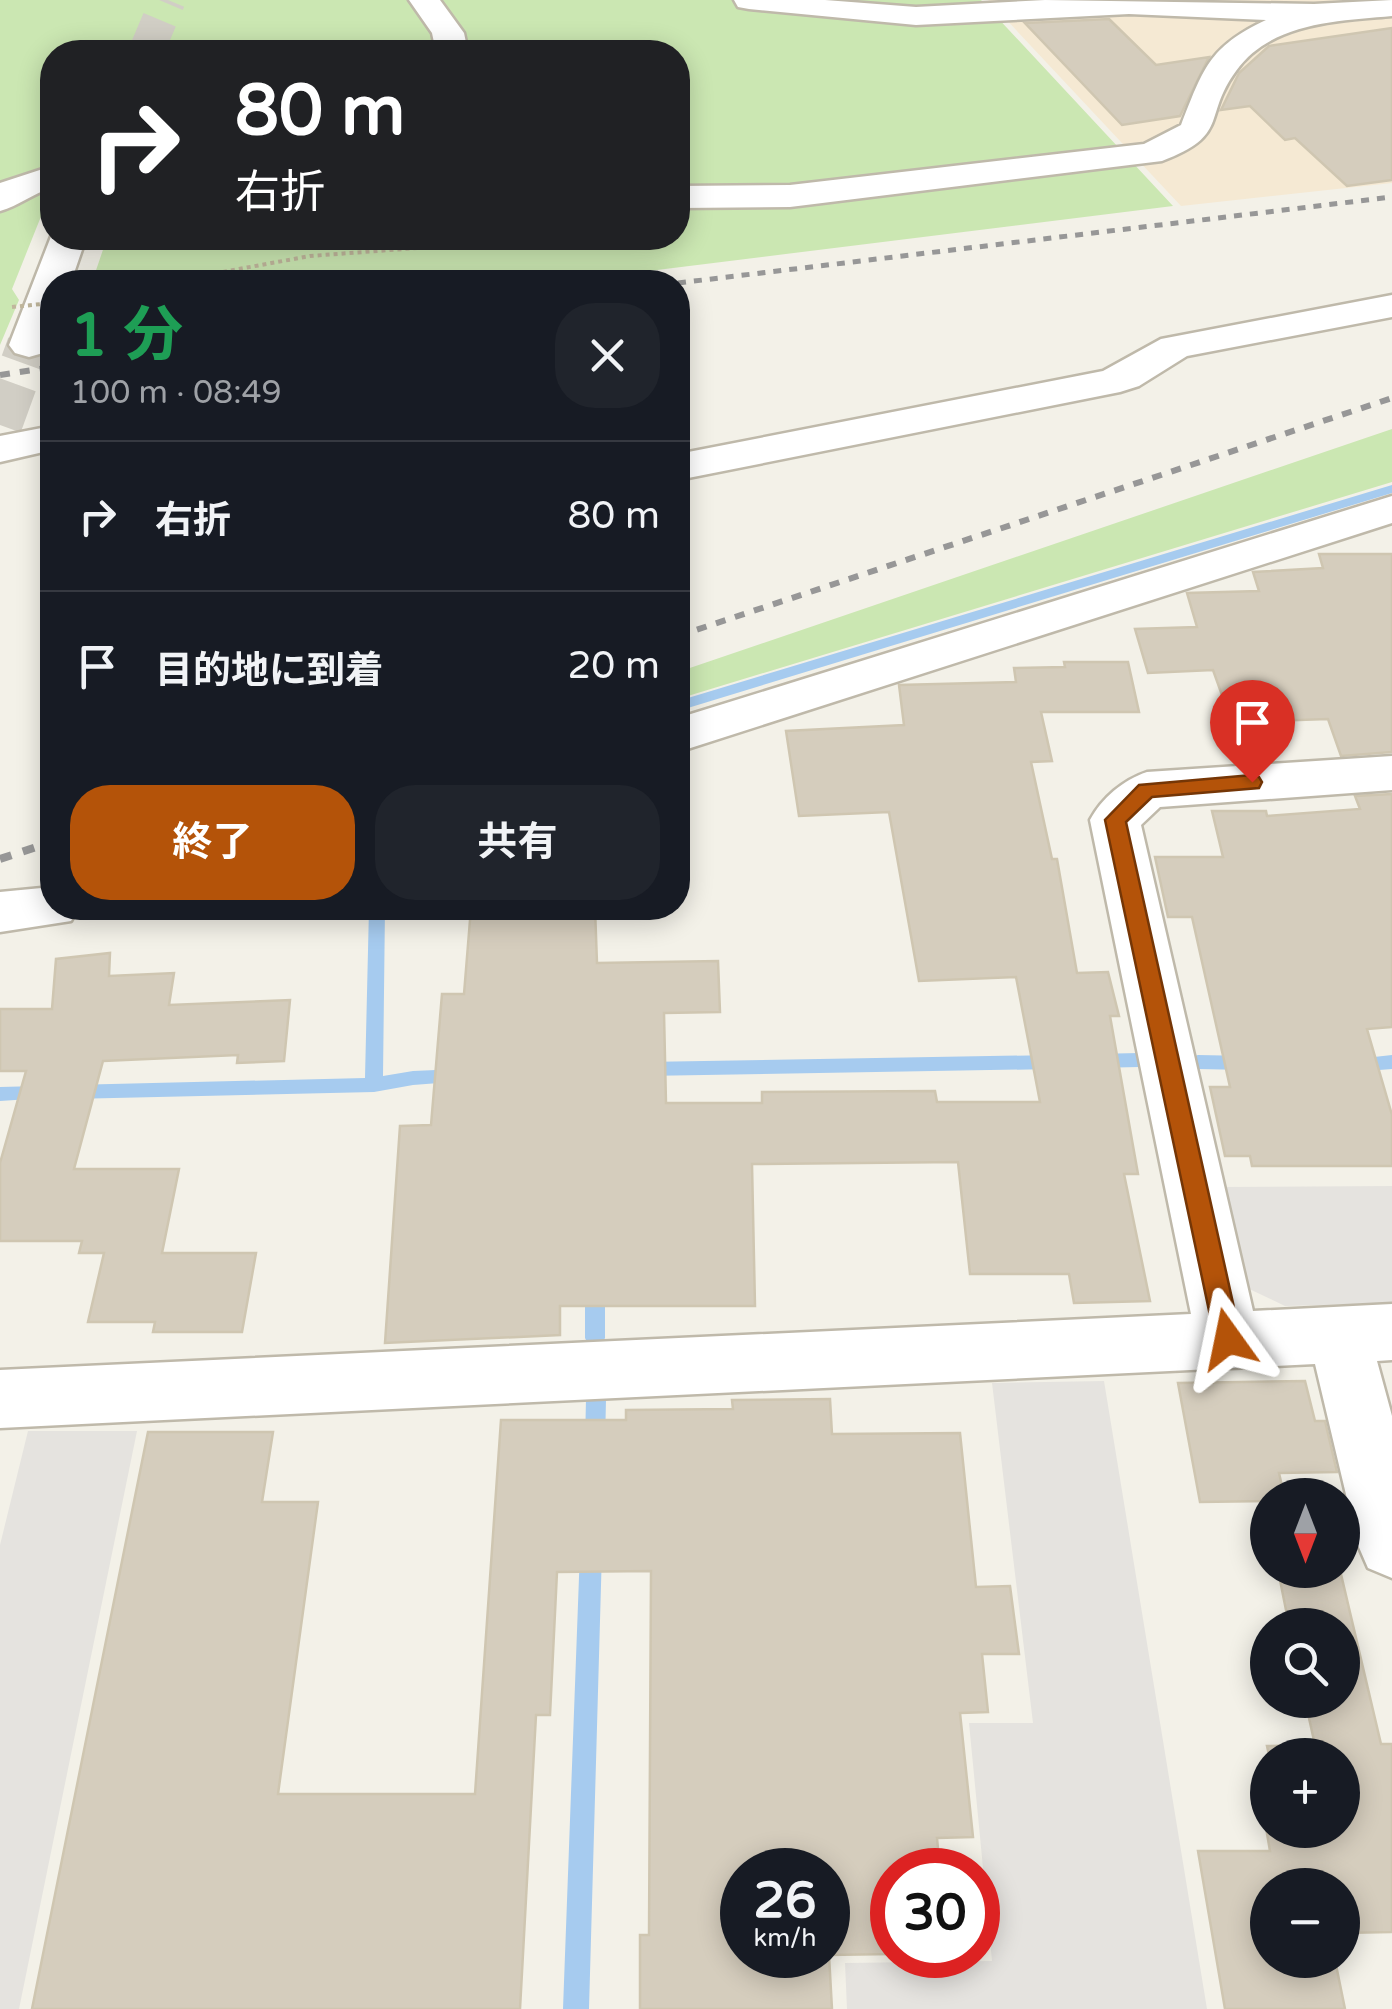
<!DOCTYPE html>
<html lang="ja">
<head>
<meta charset="utf-8">
<style>
	:root { --surface:#171b24; --page:#20242c; --text:#f1f3f6; --muted:#9ea1a6; --line:#363941; --accent:#b45309 }
	body { margin:0; font-family:"Varela Round","Noto Sans JP",sans-serif; background:var(--page); color:var(--text); height:100vh; display:flex; flex-direction:column; font-size:38px; white-space:nowrap }
	* { box-sizing:border-box; margin:0 }
	p { font-size:32px; color:var(--muted) }
	.icon { flex:none; width:55px; height:55px; fill:none; stroke:currentColor; stroke-width:2; stroke-linecap:round; stroke-linejoin:round }
	.map { position:relative; flex:1; overflow:hidden }
	.panel { position:absolute; left:40px; top:270px; width:650px; height:650px; display:flex; flex-direction:column; background:var(--surface); border-radius:40px; box-shadow:0 5px 25px #0003 }
	.panel>* { flex:none }
	.hud { position:absolute; left:40px; top:40px; width:650px; height:210px; border-radius:40px; box-shadow:0 5px 25px #0003; background:#202124; color:#fff; overflow:hidden }
	.needle { width:65px; rotate:180deg }
	.tools { position:absolute; left:1250px; top:1478px; display:grid; gap:20px }
	.tools a { display:grid; place-items:center; width:110px; height:110px; border-radius:50%; background:var(--surface); box-shadow:0 5px 25px #0003; font-size:50px }
	.speed { position:absolute; left:720px; top:1848px; display:flex; gap:20px; font-size:50px; font-weight:700; text-align:center }
	.speed>* { display:grid; place-content:center; width:130px; height:130px; border-radius:50%; background:var(--surface); box-shadow:0 5px 25px #0003; line-height:1 }
	.speed small { font-size:25px; font-weight:400 }
	.speed .limit { border:15px solid #d22; background:#fff; color:#111 }
	.pin { position:absolute; display:grid; place-items:center; width:85px; height:85px; color:#fff; margin:-102px -42px; border-radius:50% 50% 50% 0; rotate:-45deg; box-shadow:0 0 10px #0007 }
	.pin .icon { rotate:45deg }
	.me { position:absolute; width:110px; margin:-55px; rotate:348deg; stroke-linejoin:round; filter:drop-shadow(0 0 8px #0008) }
	.turn { display:flex; align-items:center; gap:35px; height:210px; padding:0 30px; font-size:45px }
	.turn .icon { width:130px; height:130px; stroke-width:2.5 }
	.turn b { display:block; font-size:70px; line-height:85px }
	.round { display:grid; place-items:center; flex:none; width:105px; height:105px; border-radius:40px; background:var(--page) }
	.head { display:flex; align-items:center; justify-content:space-between; height:170px; padding:0 30px }
	h1 { font-size:60px; font-weight:700; line-height:75px; color:#1e9e55 }
	.action { display:flex; gap:20px; margin-top:auto; padding:20px 30px }
	.action a { flex:1; height:115px; border-radius:40px; background:var(--accent); color:#fff; font-size:40px; font-weight:700; line-height:115px; text-align:center }
	.action a+a { background:var(--page); color:var(--text) }
	ul { padding:0; list-style:none }
	li { display:flex; align-items:center; gap:30px; height:150px; padding:0 30px; border-top:2px solid var(--line) }
	li div { flex:1 }
	li b { display:block; font-size:38px }
	li em { font-style:normal }
	.map>svg:first-child { display:block }
	.commercial { fill:#f5e9d3 }
	.green { fill:#cbe7b2 }
	.parking { fill:#e5e3df }
	.lines { fill:none; stroke-linecap:round; stroke-linejoin:round }
	.stream { fill:#a6cbef; fill-rule:evenodd }
	.building { fill:#d5cdbd; stroke:#cfc6b1; stroke-width:2.5 }
	.minor-tunnel-far1 { stroke:#d1cec5; stroke-width:35; stroke-dasharray:35 18; stroke-linecap:butt }
	.minor-tunnel { stroke:#d1cec5; stroke-width:44; stroke-dasharray:44 22; stroke-linecap:butt }
	.minor-casing { stroke:#bfb9aa; stroke-width:5 }
	.path { stroke:#c0b69c; stroke-width:4; stroke-dasharray:4 4; stroke-linecap:butt }
	.minor { fill:#fff; fill-rule:evenodd }
	.rail-far2 { stroke:#979797; stroke-width:5; stroke-dasharray:8 8; stroke-linecap:butt }
	.rail-far1 { stroke:#979797; stroke-width:6; stroke-dasharray:10 10; stroke-linecap:butt }
	.rail { stroke:#979797; stroke-width:8; stroke-dasharray:12 12; stroke-linecap:butt }
	.path-bridge { stroke:#c0b69c; stroke-width:4; stroke-dasharray:4 4; stroke-linecap:butt }
	.route { fill:#b45309; stroke:#753606; stroke-width:2.5 }
</style>
</head>
<body>
<div class="map">
<svg width="1392" height="2009" viewBox="0 0 1392 2009">
	<rect width="100%" height="100%" fill="#f3f1e8"/>
	<path class="commercial" d="M 988,0 L 1392,0 L 1392,183 L 1181,206 Z"/>
	<path class="green" d="M 0,0 L 981,0 L 1173,206 L 560,282 L 92,282 L 107,238 L 678,238 L 678,52 L 52,52 L 52,189 L 12,289 L 19,300 L 0,345 Z
		M 1392,429 L 1392,482 L 678,699 L 678,672 Z"/>
	<path class="parking" d="M 1392,1186 L 1392,1303 L 1285,1306 L 1243,1286 L 1222,1187 Z
		M 1104,1381 L 1207,2009 L 847,2009 L 845,1963 L 992,1961 L 969,1723 L 1033,1723 L 992,1383 Z
		M 28,1431 L 137,1431 L 19,2009 L 0,2009 L 0,1545 Z"/>
	<g class="lines">
		<path class="stream" d="M 1392,485 L 1392,493 L 678,711 L 678,701 Z
			M 369,908 L 385,908 L 383,1076 L 413,1071 L 459,1069 L 465,1071 L 468,1076 L 465,1081 L 413,1085 L 374,1092 L 70,1099 L 64,1097 L 61,1092 L 64,1087 L 70,1085 L 365,1078 Z
			M 1139,1053 L 1145,1055 L 1148,1060 L 1145,1065 L 1139,1067 L 1094,1068 L 1088,1066 L 1085,1061 L 1088,1056 L 1094,1054 Z
			M 1053,1055 L 1059,1057 L 1062,1062 L 1059,1067 L 1053,1069 L 644,1076 L 638,1074 L 635,1069 L 638,1064 L 644,1062 Z
			M 1198,1055 L 1247,1056 L 1253,1058 L 1256,1063 L 1253,1068 L 1247,1070 L 1198,1069 L 1192,1067 L 1189,1062 L 1192,1057 Z
			M 1392,1055 L 1392,1069 L 1353,1072 L 1347,1070 L 1344,1065 L 1347,1060 Z
			M 39,1086 L 45,1088 L 48,1093 L 45,1098 L 0,1101 L 0,1087 Z
			M 595,1274 L 602,1277 L 605,1283 L 605,1338 L 602,1344 L 595,1347 L 588,1344 L 585,1338 L 585,1283 L 588,1277 Z
			M 596,1390 L 603,1392 L 606,1399 L 605,1444 L 602,1451 L 595,1454 L 588,1451 L 585,1444 L 586,1399 L 589,1392 Z
			M 591,1540 L 599,1543 L 602,1550 L 589,2009 L 563,2009 L 580,1550 L 583,1543 Z"/>
	</g>
	<path class="building" d="M 1109,19 L 1156,65 L 1209,57 L 1180,116 L 1122,125 L 1025,23 Z
		M 1392,28 L 1392,180 L 1347,186 L 1295,138 L 1285,140 L 1250,106 L 1221,110 L 1239,73 L 1269,46 Z
		M 1319,554 L 1392,554 L 1392,752 L 1341,756 L 1328,719 L 1238,722 L 1231,697 L 1223,698 L 1213,670 L 1148,673 L 1135,629 L 1197,627 L 1187,593 L 1259,591 L 1253,572 L 1323,568 Z
		M 1064,662 L 1128,662 L 1139,712 L 1041,712 L 1052,761 L 1031,762 L 1052,859 L 1057,859 L 1077,973 L 1108,972 L 1119,1016 L 1110,1016 L 1138,1174 L 1124,1174 L 1150,1301 L 1074,1303 L 1069,1274 L 970,1274 L 958,1162 L 752,1164 L 755,1306 L 560,1306 L 560,1335 L 385,1343 L 400,1126 L 431,1125 L 442,994 L 464,994 L 471,908 L 595,908 L 597,963 L 718,961 L 720,1012 L 664,1013 L 666,1103 L 762,1103 L 762,1092 L 935,1091 L 937,1102 L 1040,1102 L 1016,977 L 919,981 L 889,812 L 799,816 L 786,731 L 904,725 L 899,685 L 1016,682 L 1014,668 L 1065,667 Z
		M 1392,794 L 1392,1027 L 1367,1029 L 1392,1115 L 1392,1166 L 1252,1166 L 1250,1156 L 1225,1156 L 1210,1087 L 1230,1087 L 1192,917 L 1168,917 L 1155,857 L 1223,857 L 1212,811 L 1266,811 L 1267,816 L 1360,809 L 1355,796 Z
		M 110,953 L 109,976 L 174,973 L 169,1005 L 290,1000 L 284,1061 L 237,1063 L 238,1055 L 103,1061 L 74,1169 L 179,1169 L 162,1253 L 256,1253 L 242,1332 L 153,1332 L 155,1322 L 88,1322 L 104,1253 L 79,1253 L 82,1241 L 0,1241 L 0,1163 L 26,1071 L 0,1071 L 0,1009 L 52,1009 L 56,959 Z
		M 1305,1381 L 1315,1421 L 1325,1421 L 1337,1472 L 1279,1473 L 1284,1495 L 1268,1495 L 1268,1501 L 1200,1502 L 1178,1383 Z
		M 830,1399 L 832,1434 L 960,1433 L 976,1587 L 1010,1586 L 1019,1654 L 982,1654 L 988,1712 L 960,1713 L 973,1837 L 937,1838 L 940,1870 L 892,1870 L 892,1954 L 828,1955 L 828,1870 L 742,1870 L 742,1955 L 829,1955 L 832,2009 L 640,2009 L 640,1935 L 649,1935 L 651,1571 L 557,1572 L 550,1715 L 536,1715 L 520,2009 L 32,2009 L 148,1432 L 273,1432 L 262,1502 L 318,1502 L 278,1794 L 475,1794 L 501,1420 L 626,1420 L 626,1410 L 733,1409 L 732,1400 Z
		M 1278,1570 L 1340,1570 L 1381,1744 L 1392,1744 L 1392,1932 L 1342,1933 L 1342,1885 L 1268,1885 L 1268,1960 L 1335,1960 L 1345,2009 L 1225,2009 L 1198,1851 L 1270,1851 L 1259,1787 L 1268,1787 L 1268,1830 L 1342,1830 L 1342,1755 L 1269,1755 L 1267,1746 L 1315,1745 L 1305,1700 L 1342,1700 L 1342,1625 L 1289,1625 Z"/>
	<g class="lines">
		<path class="minor-tunnel-far1" d="M 146,52 L 168,0"/>
		<path class="minor-tunnel" d="M 0,425 L 29,345"/>
		<defs>
			<path id="minor" d="M 409,0 L 440,0 L 464,33 L 468,52 L 436,52 L 432,33 Z
				M 734,0 L 825,0 L 916,7 L 1045,0 L 1314,4 L 1392,0 L 1392,16 C 1338,21 1271,22 1236,71 C 1202,117 1231,135 1162,161 L 790,207 L 678,208 L 678,186 L 790,185 L 1144,144 L 1181,125 C 1203,70 1208,47 1266,20 L 1129,14 L 916,25 L 749,9 L 738,7 Z
				M 52,166 L 52,188 C 33,193 19,206 0,211 L 0,183 Z
				M 52,234 L 52,238 L 86,238 L 71,282 L 52,282 C 52,307 57,333 43,353 L 29,357 L 15,353 L 9,345 Z
				M 1392,295 L 1392,317 L 1187,356 L 1139,386 L 1120,392 L 678,480 L 678,454 L 1103,371 L 1161,339 Z
				M 52,426 L 52,450 L 0,462 L 0,436 Z
				M 1392,496 L 1392,523 L 678,752 L 678,718 Z
				M 1392,756 L 1392,790 L 1160,807 L 1141,825 L 1253,1311 L 1392,1304 L 1392,1360 L 1377,1361 L 1392,1416 L 1392,1578 L 1368,1568 L 1358,1545 L 1315,1364 L 0,1428 L 0,1370 L 1191,1314 L 1090,820 C 1102,798 1123,780 1147,772 Z
				M 52,887 L 52,908 L 78,908 L 71,921 L 0,932 L 0,892 Z"/>
		</defs>
		<use href="#minor" class="minor-casing"/>
		<path class="path" d="M 168,282 L 310,256 L 550,238"/>
		<use href="#minor" class="minor"/>
		<path class="rail-far2" d="M 678,283 L 1392,197"/>
		<path class="rail-far1" d="M 0,375 L 52,367
			M 678,636 L 1392,398"/>
		<path class="rail" d="M 0,859 L 52,842"/>
		<path class="path-bridge" d="M 12,307 L 52,303"/>
	</g>
	<path class="route" d="M 1252,775 L 1259,777 L 1262,782 L 1259,788 L 1152,797 L 1126,822 L 1241,1339 L 1237,1347 L 1228,1350 L 1219,1347 L 1215,1339 L 1105,820 L 1139,785 Z"/>
</svg>
<div class="tools">
<a><svg class="needle" viewBox="-14 -14 28 28"><path d="M0-13l5 13h-10z" fill="#e53935"/><path d="M0 13l5-13h-10z" fill="#9ea1a6"/></svg></a>
<a><svg class="icon" aria-label="search" viewBox="0 0 24 24"><circle cx="10" cy="10" r="6"/><path d="M15 15l6 6"/></svg></a>
<a>+</a>
<a>−</a>
</div>
<div class="speed"><div>26<small>km/h</small></div><div class="limit">30</div></div>
<div class="pin" style="left:1252px;top:782px;background:#d93025"><svg class="icon" aria-label="arrive" viewBox="0 0 24 24"><path d="M6 21V4h12l-3 4 3 4H6"/></svg></div>
<svg class="me" style="left:1228px;top:1339px" viewBox="-20 -20 40 40"><path d="M0-17L14 15 0 8-14 15z" fill="#b45309" stroke="#fff" stroke-width="4"/></svg>
<div class="hud">
<div class="turn"><svg class="icon" aria-label="right" viewBox="0 0 24 24"><path d="M7 20v-9h11M14 6l5 5-5 5"/></svg><div><b>80 m</b>右折</div></div>
</div>
<section class="panel">
<div class="head"><div><h1>1 分</h1><p>100 m · 08:49</p></div><a class="round"><svg class="icon" aria-label="close" viewBox="0 0 24 24"><path d="M6 6l12 12M18 6L6 18"/></svg></a></div>
<ul>
<li><svg class="icon" aria-label="right" viewBox="0 0 24 24"><path d="M7 20v-9h11M14 6l5 5-5 5"/></svg><div><b>右折</b></div><em>80 m</em></li>
<li><svg class="icon" aria-label="arrive" viewBox="0 0 24 24"><path d="M6 21V4h12l-3 4 3 4H6"/></svg><div><b>目的地に到着</b></div><em>20 m</em></li>
</ul>
<div class="action"><a>終了</a><a>共有</a></div>
</section>
</div>
</body>
</html>
